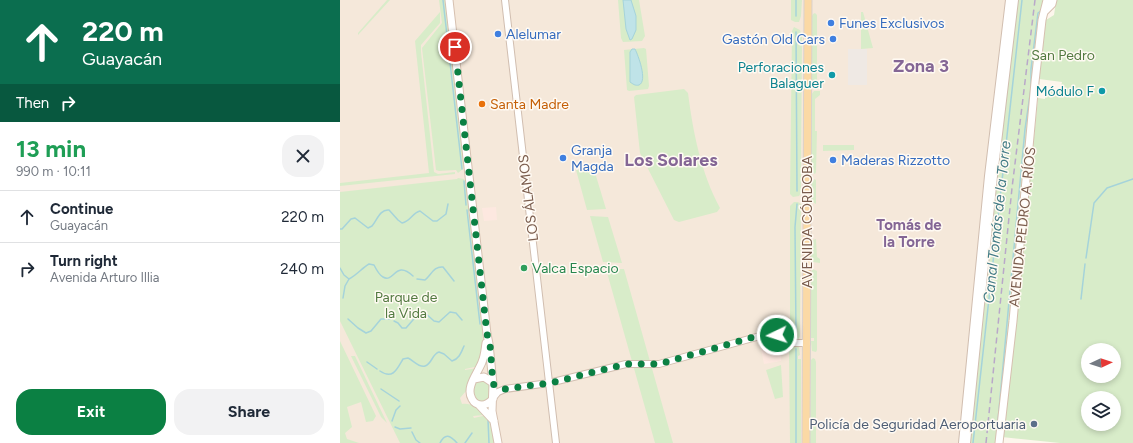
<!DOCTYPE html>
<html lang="en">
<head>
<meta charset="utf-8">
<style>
	:root { --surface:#fff; --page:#f2f2f3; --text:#1f2937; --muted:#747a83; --line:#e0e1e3; --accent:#0b8043 }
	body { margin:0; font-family:Figtree,sans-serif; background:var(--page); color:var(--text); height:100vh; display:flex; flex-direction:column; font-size:15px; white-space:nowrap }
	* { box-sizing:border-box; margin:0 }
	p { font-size:13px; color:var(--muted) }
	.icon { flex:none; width:22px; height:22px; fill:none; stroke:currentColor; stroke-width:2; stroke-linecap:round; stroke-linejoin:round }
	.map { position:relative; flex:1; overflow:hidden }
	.drawer { display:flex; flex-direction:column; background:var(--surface); width:340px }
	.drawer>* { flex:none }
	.top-card { background:#0b6e4f; color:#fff; overflow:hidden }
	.needle { width:26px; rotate:86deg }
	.fabs { position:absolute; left:741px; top:343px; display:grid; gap:8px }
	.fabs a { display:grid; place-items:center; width:40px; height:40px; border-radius:50%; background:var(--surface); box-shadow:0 2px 6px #0003; font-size:20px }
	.pin { position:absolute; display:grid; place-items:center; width:34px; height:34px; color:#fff; margin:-17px; border:2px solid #fff; border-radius:50%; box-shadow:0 1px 4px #0007 }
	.me { position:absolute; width:44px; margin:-22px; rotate:266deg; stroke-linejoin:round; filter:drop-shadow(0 0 3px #0008) }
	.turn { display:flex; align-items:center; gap:14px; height:84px; padding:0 16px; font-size:18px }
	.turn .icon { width:52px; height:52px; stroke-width:2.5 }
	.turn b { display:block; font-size:28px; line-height:34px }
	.then { display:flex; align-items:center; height:38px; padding:0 16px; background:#0003; gap:8px; font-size:15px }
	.round { display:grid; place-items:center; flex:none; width:42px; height:42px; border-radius:16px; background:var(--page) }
	.headline { display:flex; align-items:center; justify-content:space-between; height:68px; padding:0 16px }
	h1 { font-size:24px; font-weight:700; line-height:30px; color:#1e9e55 }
	.button { display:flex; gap:8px; margin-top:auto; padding:8px 16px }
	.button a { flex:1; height:46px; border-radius:16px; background:var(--accent); color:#fff; font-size:16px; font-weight:700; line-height:46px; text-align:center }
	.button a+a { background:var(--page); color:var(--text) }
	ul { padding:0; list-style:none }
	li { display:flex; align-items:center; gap:12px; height:52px; padding:0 16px; border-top:1px solid var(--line) }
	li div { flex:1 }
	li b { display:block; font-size:15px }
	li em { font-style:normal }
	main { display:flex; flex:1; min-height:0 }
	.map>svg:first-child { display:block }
	.residential { fill:#f5e8da }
	.commercial { fill:#fde8e0 }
	.industrial { fill:#efe9e4 }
	.green { fill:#d8ecc9; fill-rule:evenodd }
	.water { fill:#bfe3e8; stroke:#a5d3da }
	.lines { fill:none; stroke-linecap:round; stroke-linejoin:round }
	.stream { stroke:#a5d3da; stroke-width:1.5 }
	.tertiary-casing { stroke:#d1beb0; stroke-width:8 }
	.secondary-casing { stroke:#d6c0b0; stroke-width:9 }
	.primary-casing { stroke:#dad1cd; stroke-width:9 }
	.tertiary { stroke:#fff; stroke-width:6 }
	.secondary { stroke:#fff; stroke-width:7 }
	.primary { stroke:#fbd9a5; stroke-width:7 }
	.rail { stroke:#b9a8c9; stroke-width:1.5; stroke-dasharray:6 4; stroke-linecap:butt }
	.route { stroke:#0b8043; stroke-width:7; stroke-dasharray:0 12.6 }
	.shop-dot { fill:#3f7fe0; stroke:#fffaf3; stroke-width:1.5 }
	.culture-dot { fill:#0f9aa8; stroke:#fffaf3; stroke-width:1.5 }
	.food-dot { fill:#e8710a; stroke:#fffaf3; stroke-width:1.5 }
	.leisure-dot { fill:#2e9e5b; stroke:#fffaf3; stroke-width:1.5 }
	.service-dot { fill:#5c6f8a; stroke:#fffaf3; stroke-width:1.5 }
	.labels { text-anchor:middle; stroke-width:3; stroke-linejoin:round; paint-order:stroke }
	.shop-label { font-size:14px; fill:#366cbe; stroke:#fffaf3; text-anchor:start }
	.park-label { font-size:14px; fill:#537a41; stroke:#fffaf3 }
	.culture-label { font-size:14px; fill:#0d838f; stroke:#fffaf3; text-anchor:end }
	.food-label { font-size:14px; fill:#c56008; stroke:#fffaf3; text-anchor:start }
	.street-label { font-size:14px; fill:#7a5c4d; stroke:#fffaf3 }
	.leisure-label { font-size:14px; fill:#27864d; stroke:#fffaf3; text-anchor:start }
	.service-label { font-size:14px; fill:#4e5e75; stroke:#fffaf3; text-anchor:end }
	.water-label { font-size:15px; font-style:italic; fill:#437c86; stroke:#fffaf3 }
	.neighbourhood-label { font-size:15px; font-weight:bold; fill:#846695; stroke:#fffaf3 }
	.district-label { font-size:18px; font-weight:bold; fill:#846695; stroke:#fffaf3 }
</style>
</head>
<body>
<main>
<section class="drawer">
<div class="top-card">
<div class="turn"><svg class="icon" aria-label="ahead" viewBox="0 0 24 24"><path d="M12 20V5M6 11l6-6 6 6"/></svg><div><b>220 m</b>Guayacán</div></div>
<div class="then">Then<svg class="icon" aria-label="right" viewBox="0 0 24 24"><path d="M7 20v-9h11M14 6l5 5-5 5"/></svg></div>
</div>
<div class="headline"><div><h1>13 min</h1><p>990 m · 10:11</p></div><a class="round"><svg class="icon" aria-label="close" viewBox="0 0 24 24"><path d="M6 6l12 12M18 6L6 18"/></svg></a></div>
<ul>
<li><svg class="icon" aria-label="ahead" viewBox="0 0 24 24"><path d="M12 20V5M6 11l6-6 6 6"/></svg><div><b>Continue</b><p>Guayacán</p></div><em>220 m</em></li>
<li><svg class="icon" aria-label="right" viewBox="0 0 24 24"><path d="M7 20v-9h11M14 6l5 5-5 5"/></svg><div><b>Turn right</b><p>Avenida Arturo Illia</p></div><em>240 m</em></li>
</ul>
<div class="button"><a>Exit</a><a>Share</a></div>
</section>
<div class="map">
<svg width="793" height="443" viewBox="0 0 793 443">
	<rect width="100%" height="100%" fill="#fdf6ec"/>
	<path class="residential" d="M 0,0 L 675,0 L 627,443 L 0,443 Z"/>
	<path class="commercial" d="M 156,207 L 157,220 L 144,221 L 142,208 Z
		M 433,337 L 441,345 L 441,361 L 424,364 L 421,349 L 425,339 Z"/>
	<path class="industrial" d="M 508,49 L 527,49 L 527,85 L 508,85 Z"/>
	<path class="green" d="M 47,0 L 50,0 L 18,35 L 18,33 Z
		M 99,0 L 106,0 L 124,166 L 123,169 L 118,173 L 116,170 L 99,171 L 96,170 L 82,48 L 102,23 Z
		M 278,0 L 299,0 L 305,36 L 302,41 L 283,42 L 281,38 Z
		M 451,0 L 462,0 L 461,16 L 459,22 L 455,22 L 451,20 Z
		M 675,0 L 793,0 L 793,443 L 720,443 L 662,437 L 671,367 L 698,98 L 705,99 L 706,89 L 720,91 L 722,82 L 699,79 L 706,20 L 714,15 L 716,2 L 705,12 L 659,443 L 627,443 ZM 748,350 L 774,350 L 774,376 L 748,376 ZM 748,398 L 774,398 L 774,424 L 748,424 Z
		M 100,12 L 100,23 L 81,45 L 81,52 L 94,172 L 98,174 L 115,172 L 115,174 L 0,186 L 0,183 L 89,173 L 75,41 Z
		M 521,12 L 523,12 L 533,48 L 521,49 Z
		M 475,13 L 477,15 L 477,82 L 476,85 L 474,86 L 472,85 L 471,80 L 471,18 L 473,14 Z
		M 454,27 L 460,30 L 462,37 L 461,177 L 461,193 L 459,196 L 453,197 L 450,194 L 452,31 Z
		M 304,48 L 306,49 L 309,86 L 308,89 L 289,91 L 287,90 L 284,50 Z
		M 344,89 L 348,93 C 353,132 361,173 380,208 L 377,212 L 339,222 L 334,220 L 300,153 L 294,97 L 296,95 Z
		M 474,91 L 480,91 L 480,95 L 475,99 L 475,131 L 477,131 L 476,172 L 475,174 L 471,172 L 471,95 Z
		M 483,145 L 514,145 L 514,150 L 483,151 Z
		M 253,166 L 266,209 L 247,210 L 236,170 Z
		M 118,178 L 124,179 L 127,185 L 130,218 L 141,299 L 143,343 L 139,366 L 125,369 L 125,370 L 138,368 L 126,391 L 120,398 L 122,404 C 131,403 138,407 144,415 L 133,416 L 134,418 L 147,415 L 151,421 L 156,443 L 60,443 L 0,321 L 0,192 L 117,179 Z
		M 474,179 L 476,180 L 476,204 L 471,201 L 471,184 Z
		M 454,202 L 458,202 L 461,204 L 460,336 L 458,340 L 453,339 L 450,336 L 450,206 Z
		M 250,216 L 268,217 L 282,263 L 263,262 Z
		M 476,239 L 477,257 L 480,259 L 480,263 L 473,262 L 471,259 L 471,242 L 473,240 Z
		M 266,269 L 284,269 L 333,443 L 315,443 Z
		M 473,269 L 477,271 L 477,350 L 476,352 L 472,351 L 471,341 L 474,341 L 474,338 L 471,338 L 471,272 Z
		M 0,341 L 36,416 L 33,421 L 26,422 L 21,402 L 7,407 L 12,427 L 5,433 L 7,439 L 19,443 L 0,443 Z
		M 452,346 L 459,347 L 460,355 L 458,356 L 458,359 L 461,359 L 461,443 L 450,443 L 449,349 Z
		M 11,356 L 15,356 L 47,423 L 41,417 Z
		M 473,358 L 475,359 L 476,362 L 476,443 L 470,443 L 471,360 Z
		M 441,365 L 443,397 L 435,399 L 426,370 Z
		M 141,379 C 151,384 150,386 150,396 L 144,402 L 137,401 L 133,393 L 136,381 Z"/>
	<path class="water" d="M 283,0 L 291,0 L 296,16 L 296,30 L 292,39 L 290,40 L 286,29 Z
		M 292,49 L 295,49 C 298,55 308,81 299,85 C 295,86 293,84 290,82 L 290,52 Z"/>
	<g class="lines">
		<path class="stream" d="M 103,0 L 122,169
			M 456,16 L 456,0
			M 456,32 L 457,191
			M 124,181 L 126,205
			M 127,210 L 140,324
			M 0,229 L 2,229 L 11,219 L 15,218 L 28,228 L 32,226 C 37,220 40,209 49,210 L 58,220 L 62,223 C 71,221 72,213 80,211 L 93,221 L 97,221 L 106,214 L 108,204
			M 746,258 L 754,203 L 767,188 L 793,179
			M 0,268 L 4,275 L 9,279 C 17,275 22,268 29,264 L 34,265 C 36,269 39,275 43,277 C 54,284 55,259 73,276
			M 77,279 L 85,280 C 91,275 94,266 103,267 L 114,281
			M 3,298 L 5,286 L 9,279
			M 741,299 L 745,264
			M 8,319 L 18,328 L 26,333 L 31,331 L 41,319 L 50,319
			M 54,321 L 58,323 L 62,328 L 66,328 L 79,313 L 84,312 L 94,321 L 99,322 L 110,312 L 116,313 L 122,320
			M 456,332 L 455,227 L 457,204
			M 456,349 L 456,443
			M 27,362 L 37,369
			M 40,371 C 53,380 57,369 63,359 L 68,358 C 73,360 79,368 85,366 C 92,364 92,354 99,352 L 104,354 L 112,361 C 119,359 121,353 124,346
			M 41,389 L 59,401
			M 148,420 L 149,443
			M 52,421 L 56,410 L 60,406
			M 55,427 L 60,429 L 71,428
			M 657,431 L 685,129 L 691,88 L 691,69 L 698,13 L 702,10
			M 72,432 L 76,440 L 80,443
			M 100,443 C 105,433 110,435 117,443
			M 125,443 L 132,433
			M 633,443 L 682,0"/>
		<defs>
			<path id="tertiary" d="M 165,0 L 216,443
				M 153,398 L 158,392 L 165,389 L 209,383 L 286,364 L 319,364 L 434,332 L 452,343 L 467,343
				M 622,443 L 648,176 L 669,0
				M 627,443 L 654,176 L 675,0"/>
			<path id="secondary" d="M 109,0 L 147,334 L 149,344 L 153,384 L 152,411 L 158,443
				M 705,11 L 712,4 L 713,0
				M 146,343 C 145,349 145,355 142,362 C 138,373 125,387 132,399 C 134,403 138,405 142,405 C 147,405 150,402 153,399
				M 134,379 L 144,377 L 153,383
				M 139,405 L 154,421
				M 659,443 L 673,321 L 695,82 L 702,20 L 707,0"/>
			<path id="primary" d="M 466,443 L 468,0"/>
		</defs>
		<use href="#tertiary" class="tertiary-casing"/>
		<use href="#secondary" class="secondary-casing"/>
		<use href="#primary" class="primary-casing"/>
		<use href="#tertiary" class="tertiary"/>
		<use href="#secondary" class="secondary"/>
		<use href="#primary" class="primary"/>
		<path class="rail" d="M 646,443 L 672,188 L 695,0"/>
	</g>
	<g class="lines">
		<path class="route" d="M 115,47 L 147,334 L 150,344 L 153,384 L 158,387 L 165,389 L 210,383 L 286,364 L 319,364 L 421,335 L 434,332 L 437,335"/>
	</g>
	<g class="shop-dot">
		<circle cx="491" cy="23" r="4"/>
		<circle cx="158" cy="34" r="4"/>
		<circle cx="493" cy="39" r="4"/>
		<circle cx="223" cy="158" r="4"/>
		<circle cx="493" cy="160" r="4"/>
	</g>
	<g class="culture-dot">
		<circle cx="492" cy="75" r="4"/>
		<circle cx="762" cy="91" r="4"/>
	</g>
	<circle class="food-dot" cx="142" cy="104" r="4"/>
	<circle class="leisure-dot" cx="184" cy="268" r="4"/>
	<circle class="service-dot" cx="694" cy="424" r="4"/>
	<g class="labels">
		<g class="shop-label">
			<text x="499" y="28">Funes Exclusivos</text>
			<text x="166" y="39">Alelumar</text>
			<text x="485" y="44" text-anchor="end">Gastón Old Cars</text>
			<text x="231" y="155">Granja<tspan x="231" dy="16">Magda</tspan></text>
			<text x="501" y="165">Maderas Rizzotto</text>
		</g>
		<g class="park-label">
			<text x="723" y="60">San Pedro</text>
			<text x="66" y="302">Parque de<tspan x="66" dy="16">la Vida</tspan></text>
		</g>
		<g class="culture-label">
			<text x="484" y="72">Perforaciones<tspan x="484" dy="16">Balaguer</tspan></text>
			<text x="754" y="96">Módulo F</text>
		</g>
		<g class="food-label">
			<text x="150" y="109">Santa Madre</text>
		</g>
		<g class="street-label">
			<text transform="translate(188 198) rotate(-97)" y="5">LOS ÁLAMOS</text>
			<text transform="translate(467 222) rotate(-90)" y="5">AVENIDA CÓRDOBA</text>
			<text transform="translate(682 227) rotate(-84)" y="5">AVENIDA PEDRO A. RÍOS</text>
		</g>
		<g class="leisure-label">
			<text x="192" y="273">Valca Espacio</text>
		</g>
		<g class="service-label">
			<text x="686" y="429">Policía de Seguridad Aeroportuaria</text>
		</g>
		<g class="water-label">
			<text transform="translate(657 222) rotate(-84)" y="5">Canal Tomás de la Torre</text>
		</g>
		<g class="neighbourhood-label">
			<text x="569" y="230">Tomás de<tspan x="569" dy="17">la Torre</tspan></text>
		</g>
		<g class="district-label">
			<text x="581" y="72">Zona 3</text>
			<text x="331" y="166">Los Solares</text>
		</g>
	</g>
</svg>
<div class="fabs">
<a><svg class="needle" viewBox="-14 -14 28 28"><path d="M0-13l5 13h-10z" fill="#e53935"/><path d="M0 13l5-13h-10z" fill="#747a83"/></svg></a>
<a><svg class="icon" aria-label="layers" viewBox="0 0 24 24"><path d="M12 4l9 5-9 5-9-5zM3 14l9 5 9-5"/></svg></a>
</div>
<div class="pin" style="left:115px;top:47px;background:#d93025"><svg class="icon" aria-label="arrive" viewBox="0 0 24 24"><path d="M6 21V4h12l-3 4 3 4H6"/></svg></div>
<svg class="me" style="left:437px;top:335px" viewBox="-20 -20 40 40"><circle r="17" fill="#0b8043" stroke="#fff" stroke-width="3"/><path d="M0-11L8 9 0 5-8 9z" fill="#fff"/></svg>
</div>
</main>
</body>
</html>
